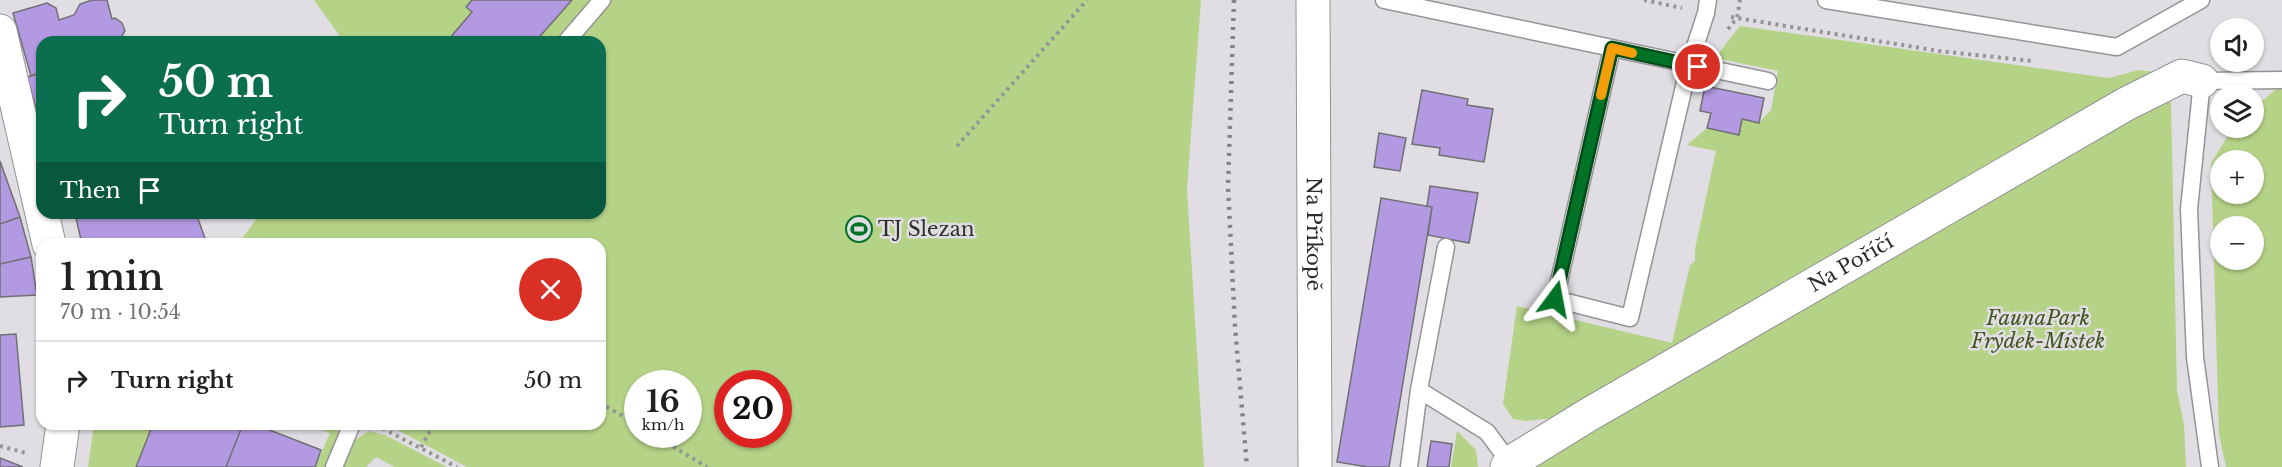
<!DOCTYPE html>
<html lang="en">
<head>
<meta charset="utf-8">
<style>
	:root { --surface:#fff; --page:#f6f6f6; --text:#202124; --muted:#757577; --line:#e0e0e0 }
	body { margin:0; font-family:"Libre Baskerville",serif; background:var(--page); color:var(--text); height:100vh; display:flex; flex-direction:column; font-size:22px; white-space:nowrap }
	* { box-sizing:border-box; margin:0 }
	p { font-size:20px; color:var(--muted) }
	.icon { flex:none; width:33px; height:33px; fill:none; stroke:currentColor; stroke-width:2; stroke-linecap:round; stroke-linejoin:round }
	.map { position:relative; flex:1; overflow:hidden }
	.panel { position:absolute; left:36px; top:238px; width:570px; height:192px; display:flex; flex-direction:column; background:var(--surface); border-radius:18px; box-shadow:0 2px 4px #0004 }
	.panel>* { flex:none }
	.banner { position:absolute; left:36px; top:36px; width:570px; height:183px; border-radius:18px; box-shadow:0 2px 4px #0004; background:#0b6e4f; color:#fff; overflow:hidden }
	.tools { position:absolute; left:2210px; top:18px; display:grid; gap:12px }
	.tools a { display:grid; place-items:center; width:54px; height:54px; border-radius:50%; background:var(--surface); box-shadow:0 2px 4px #0004; font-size:30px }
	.speed { position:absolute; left:624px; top:370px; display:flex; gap:12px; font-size:30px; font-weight:700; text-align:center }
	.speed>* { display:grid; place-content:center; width:78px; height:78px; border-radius:50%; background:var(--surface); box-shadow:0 2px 4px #0004; line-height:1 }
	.speed small { font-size:15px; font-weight:400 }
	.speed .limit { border:9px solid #d22; background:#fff; color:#111 }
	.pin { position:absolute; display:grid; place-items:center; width:51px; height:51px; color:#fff; margin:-26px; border:3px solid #fff; border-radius:50%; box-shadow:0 2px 6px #0007 }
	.me { position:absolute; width:66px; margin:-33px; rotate:13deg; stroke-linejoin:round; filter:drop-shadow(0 0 4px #0008) }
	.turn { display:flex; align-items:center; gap:21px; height:126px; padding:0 24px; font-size:27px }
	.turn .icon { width:78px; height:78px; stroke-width:2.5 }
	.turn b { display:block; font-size:42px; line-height:51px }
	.then { display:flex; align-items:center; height:57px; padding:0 24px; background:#0003; gap:12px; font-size:22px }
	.round { display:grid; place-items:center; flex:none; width:63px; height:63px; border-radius:32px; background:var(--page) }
	.summary { display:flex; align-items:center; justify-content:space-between; height:102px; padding:0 24px }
	h1 { font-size:36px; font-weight:600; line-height:45px }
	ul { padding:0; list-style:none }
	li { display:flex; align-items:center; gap:18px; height:78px; padding:0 24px; border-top:2px solid var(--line) }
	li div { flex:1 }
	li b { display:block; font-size:22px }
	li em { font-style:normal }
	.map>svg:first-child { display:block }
	.green { fill:#b5d387; fill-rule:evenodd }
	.building { fill:#b399e1; stroke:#717073; stroke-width:1.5 }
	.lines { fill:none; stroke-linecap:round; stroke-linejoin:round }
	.service-casing { stroke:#949397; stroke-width:19 }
	.minor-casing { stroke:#949397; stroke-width:35 }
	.path { stroke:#949396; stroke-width:4; stroke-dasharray:3 4.5; stroke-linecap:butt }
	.service { stroke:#fff; stroke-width:16 }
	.minor { stroke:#fff; stroke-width:33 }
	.rail { stroke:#838285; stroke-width:4.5; stroke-dasharray:3 6; stroke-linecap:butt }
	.route-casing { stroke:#014b19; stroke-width:15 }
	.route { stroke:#027326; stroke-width:10 }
	.slow { stroke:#f59e0b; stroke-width:10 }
	.labels { text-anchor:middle; stroke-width:5; stroke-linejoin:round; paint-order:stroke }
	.poi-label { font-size:20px; fill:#2e2e2f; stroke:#e0dee3; text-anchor:start }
	.street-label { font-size:20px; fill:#2e2e2f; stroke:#e0dee3 }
	.park-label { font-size:20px; font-style:italic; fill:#42541f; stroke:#e0dee3 }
</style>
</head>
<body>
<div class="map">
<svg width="2282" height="467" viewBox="0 0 2282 467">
	<rect width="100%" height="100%" fill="#e0dee3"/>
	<path class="green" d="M 314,0 L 1201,0 L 1187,189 L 1204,467 L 467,467 L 388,425 L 600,424 L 600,244 L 238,244 L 261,213 L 600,213 L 600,42 L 344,42 ZM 638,384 L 688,384 L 688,435 L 638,435 ZM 728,384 L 778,384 L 778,435 L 728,435 Z
		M 1740,26 L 2109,78 L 2139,70 L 2161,73 L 1554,418 L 1526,421 L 1513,419 L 1503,404 L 1517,306 L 1672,343 L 1690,265 L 1695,261 L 1695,249 L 1716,151 L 1687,145 L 1707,128 L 1739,135 L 1742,119 L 1759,123 L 1771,110 L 1778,71 L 1715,58 Z
		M 2282,84 L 2282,467 L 2226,467 L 2219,434 L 2211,163 L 2233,128 L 2253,128 L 2253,109 ZM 2220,160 L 2253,160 L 2253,194 L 2220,194 ZM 2220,226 L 2253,226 L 2253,260 L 2220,260 Z
		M 2167,98 L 2171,102 L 2177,390 L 2184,424 L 2186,467 L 1528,467 Z
		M 94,425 L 153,425 L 136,467 L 88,467 Z
		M 309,425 L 337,425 C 341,438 330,455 325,467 L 315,467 L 330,433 Z
		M 369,431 L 385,435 L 447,467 L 395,467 L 376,457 L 366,467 L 340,467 L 349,444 Z
		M 1457,431 L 1476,450 L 1478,467 L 1451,467 Z"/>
	<path class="building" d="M 92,0 L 107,0 L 112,19 L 115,18 L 122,23 L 125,31 L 120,39 L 110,42 L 42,42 L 42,72 L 31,76 L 13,13 L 47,3 L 56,8 L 59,20 L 74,15 L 80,4 Z
		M 472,0 L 572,0 L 535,42 L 528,42 L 524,39 L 522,42 L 453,42 L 449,39 L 472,12 L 466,7 Z
		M 42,72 L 42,129 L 27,77 Z
		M 1705,86 L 1764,98 L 1759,123 L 1742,119 L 1739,135 L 1707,128 L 1711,113 L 1700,111 Z
		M 1422,90 L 1468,99 L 1467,105 L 1493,109 L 1484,162 L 1439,155 L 1440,148 L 1412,144 Z
		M 1379,133 L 1406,138 L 1400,171 L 1374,167 Z
		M 0,161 L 20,217 L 0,224 Z
		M 1430,186 L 1478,193 L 1469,243 L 1428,235 L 1432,207 L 1427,206 Z
		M 1381,198 L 1432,207 L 1389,467 L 1368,467 L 1337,462 Z
		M 78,213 L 196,213 L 207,244 L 82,244 L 75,214 Z
		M 20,217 L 31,257 L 0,264 L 0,224 Z
		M 31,257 L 37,295 L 0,297 L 0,264 Z
		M 16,334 L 24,425 L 0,427 L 0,335 Z
		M 153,424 L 243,424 L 226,467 L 136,467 Z
		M 243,424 L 254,424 L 321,450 L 315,467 L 226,467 Z
		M 1431,441 L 1452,444 L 1449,467 L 1427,467 Z
		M 0,458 L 23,467 L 0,467 Z"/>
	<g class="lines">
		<defs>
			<path id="service" d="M 1384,0 L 1612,48 L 1555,299 L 1630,318 L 1689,65 L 1706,13 L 1708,0
				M 1826,0 L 2117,47 L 2201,0
				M 566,42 L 602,0
				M 1612,48 L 1768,81
				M 1419,390 L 1487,432 L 1510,463
				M 334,467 L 352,424
				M 1409,467 L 1419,390 L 1446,247
				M 2210,467 L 2195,357 L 2189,209 L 2202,81 L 2282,80"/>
			<g id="minor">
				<path id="s1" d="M 1313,0 L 1315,467"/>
				<path d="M 0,31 L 49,244"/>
				<path d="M 57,467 L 63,424"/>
				<path id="s2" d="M 1507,467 L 1510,463 L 1588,415 L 2126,104 L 2182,76 L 2202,81"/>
			</g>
		</defs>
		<use href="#service" class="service-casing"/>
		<use href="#minor" class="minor-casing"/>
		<path class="path" d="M 1644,0 L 1682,8
			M 1731,17 L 1939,51 L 2032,61
			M 1728,29 L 1737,18 L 1740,0
			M 957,146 L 1087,0
			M 600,403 L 638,425
			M 376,425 L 457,467
			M 654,435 L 707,467
			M 0,446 L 26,453
			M 421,447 L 434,424"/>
		<use href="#service" class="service"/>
		<use href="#minor" class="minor"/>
		<path class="rail" d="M 1234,0 L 1228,186 L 1235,327 L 1247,467"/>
	</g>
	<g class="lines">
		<defs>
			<path id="route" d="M 1555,299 L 1612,48 L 1698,67"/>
		</defs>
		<use href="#route" class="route-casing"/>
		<use href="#route" class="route"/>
		<path class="slow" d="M 1601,95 L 1612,48 L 1632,53"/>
	</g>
	<defs>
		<symbol id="stadium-ring" viewBox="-11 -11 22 22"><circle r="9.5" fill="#e0dee3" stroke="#027326" stroke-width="1.5"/><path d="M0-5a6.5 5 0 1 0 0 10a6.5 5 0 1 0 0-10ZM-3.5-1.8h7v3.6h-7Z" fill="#027326"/></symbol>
	</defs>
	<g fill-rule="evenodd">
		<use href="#stadium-ring" x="844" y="214" width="30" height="30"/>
	</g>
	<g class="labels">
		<g class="poi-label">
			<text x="878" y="236">TJ Slezan</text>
		</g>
		<g class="street-label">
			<text dy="7" stroke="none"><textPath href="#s1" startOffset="234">Na Příkopě</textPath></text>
			<text dy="7" stroke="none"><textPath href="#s2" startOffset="400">Na Poříčí</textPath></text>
		</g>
		<g class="park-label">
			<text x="2038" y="325">FaunaPark<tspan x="2038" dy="23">Frýdek-Místek</tspan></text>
		</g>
	</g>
</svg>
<div class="tools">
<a><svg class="icon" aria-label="sound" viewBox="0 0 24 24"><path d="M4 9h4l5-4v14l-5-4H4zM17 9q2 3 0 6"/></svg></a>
<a><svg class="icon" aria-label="layers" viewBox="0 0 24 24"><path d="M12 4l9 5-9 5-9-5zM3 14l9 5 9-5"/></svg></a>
<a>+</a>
<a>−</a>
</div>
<div class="speed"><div>16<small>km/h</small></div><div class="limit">20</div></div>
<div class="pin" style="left:1698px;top:67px;background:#d93025"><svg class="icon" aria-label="arrive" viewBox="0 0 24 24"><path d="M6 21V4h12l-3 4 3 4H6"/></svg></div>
<svg class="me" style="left:1555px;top:299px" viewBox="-20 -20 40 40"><path d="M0-17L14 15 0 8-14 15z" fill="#027326" stroke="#fff" stroke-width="4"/></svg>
<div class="banner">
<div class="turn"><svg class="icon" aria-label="right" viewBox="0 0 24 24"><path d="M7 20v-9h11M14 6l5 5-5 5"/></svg><div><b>50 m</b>Turn right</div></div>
<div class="then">Then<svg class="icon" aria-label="arrive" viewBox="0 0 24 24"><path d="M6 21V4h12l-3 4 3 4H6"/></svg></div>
</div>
<section class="panel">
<div class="summary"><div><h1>1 min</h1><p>70 m · 10:54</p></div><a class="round" style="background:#d93025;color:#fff"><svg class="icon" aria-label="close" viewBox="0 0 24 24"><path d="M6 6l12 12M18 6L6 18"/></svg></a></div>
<ul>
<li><svg class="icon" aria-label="right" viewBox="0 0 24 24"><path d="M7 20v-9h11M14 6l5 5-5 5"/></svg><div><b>Turn right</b></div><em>50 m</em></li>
</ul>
</section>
</div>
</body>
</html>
